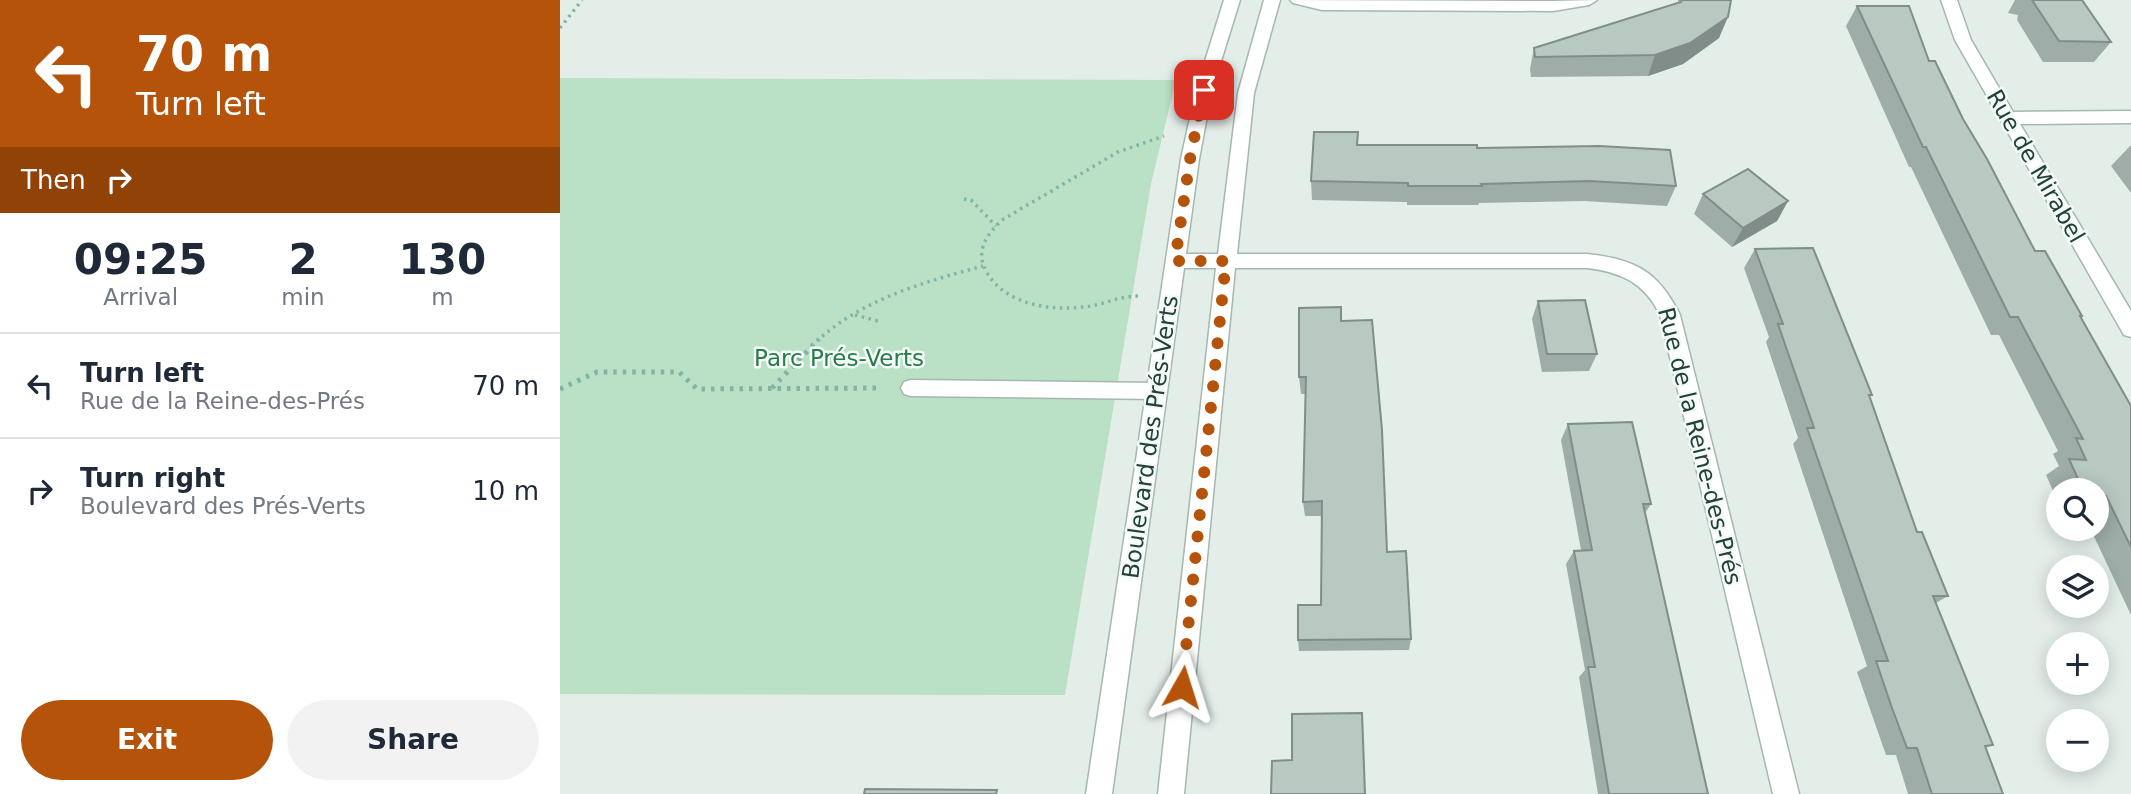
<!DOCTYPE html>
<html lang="en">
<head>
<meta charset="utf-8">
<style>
	:root { --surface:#fff; --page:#f2f2f3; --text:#1f2937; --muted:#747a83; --line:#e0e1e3; --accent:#b45309 }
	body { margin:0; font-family:"DejaVu Sans",sans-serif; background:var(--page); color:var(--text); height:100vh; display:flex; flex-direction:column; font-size:26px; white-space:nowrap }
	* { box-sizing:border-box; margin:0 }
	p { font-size:23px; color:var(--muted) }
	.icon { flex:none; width:38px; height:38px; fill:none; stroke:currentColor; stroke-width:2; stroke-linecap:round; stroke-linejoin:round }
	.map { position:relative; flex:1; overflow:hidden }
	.drawer { display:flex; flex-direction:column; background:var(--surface); width:560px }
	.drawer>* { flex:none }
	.banner { background:#b45309; color:#fff; overflow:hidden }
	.tools { position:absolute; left:1486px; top:478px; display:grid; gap:14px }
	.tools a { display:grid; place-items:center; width:63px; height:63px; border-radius:50%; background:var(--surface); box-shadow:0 4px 18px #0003; font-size:35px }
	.pin { position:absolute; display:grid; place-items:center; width:60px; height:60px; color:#fff; margin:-30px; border-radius:14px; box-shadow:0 4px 10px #0006 }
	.me { position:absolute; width:77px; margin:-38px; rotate:6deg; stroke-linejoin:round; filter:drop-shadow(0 0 5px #0008) }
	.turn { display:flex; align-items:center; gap:24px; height:147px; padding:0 21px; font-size:32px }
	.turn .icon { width:91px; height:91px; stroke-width:2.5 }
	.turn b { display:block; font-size:49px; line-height:60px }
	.then { display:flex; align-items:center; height:66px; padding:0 21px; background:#0003; gap:14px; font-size:26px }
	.eta { display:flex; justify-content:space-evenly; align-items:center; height:119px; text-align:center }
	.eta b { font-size:42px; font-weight:600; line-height:49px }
	.primary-button { display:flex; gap:14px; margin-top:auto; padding:14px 21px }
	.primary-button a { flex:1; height:80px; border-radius:42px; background:var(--accent); color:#fff; font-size:28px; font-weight:600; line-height:80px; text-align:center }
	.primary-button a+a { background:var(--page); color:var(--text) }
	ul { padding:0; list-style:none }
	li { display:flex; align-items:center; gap:21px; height:105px; padding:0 21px; border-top:2px solid var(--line) }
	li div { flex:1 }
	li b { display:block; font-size:26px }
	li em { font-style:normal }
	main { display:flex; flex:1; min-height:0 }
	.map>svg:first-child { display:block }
	.green { fill:#bae1c5 }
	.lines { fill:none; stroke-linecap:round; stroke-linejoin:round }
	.service-casing { stroke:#a5b7b1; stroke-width:3 }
	.minor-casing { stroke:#a5b7b1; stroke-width:3 }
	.path-far1 { stroke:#80b5a5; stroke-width:3.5; stroke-dasharray:2.5 4.5; stroke-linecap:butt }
	.path { stroke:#80b5a5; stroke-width:5; stroke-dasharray:3.5 6; stroke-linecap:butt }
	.service { fill:#fff; fill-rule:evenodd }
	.minor { fill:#fff; fill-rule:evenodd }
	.wall { fill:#9eada7 }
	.shaded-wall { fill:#818d88 }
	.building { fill:#b8c9c2; stroke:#818d88; stroke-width:2 }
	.route { stroke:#b45309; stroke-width:12; stroke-dasharray:0 21.6 }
	.labels { text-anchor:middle; stroke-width:5; stroke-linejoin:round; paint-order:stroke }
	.street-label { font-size:23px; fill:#214139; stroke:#f4faf7 }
	.park-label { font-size:23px; fill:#277c48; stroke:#f4faf7 }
</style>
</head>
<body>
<main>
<section class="drawer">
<div class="banner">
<div class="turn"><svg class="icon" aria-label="left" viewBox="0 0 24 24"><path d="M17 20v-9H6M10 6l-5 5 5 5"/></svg><div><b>70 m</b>Turn left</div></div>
<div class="then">Then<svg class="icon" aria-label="right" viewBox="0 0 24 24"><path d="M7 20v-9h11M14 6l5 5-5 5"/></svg></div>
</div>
<div class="eta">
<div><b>09:25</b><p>Arrival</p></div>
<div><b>2</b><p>min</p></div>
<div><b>130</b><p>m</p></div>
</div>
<ul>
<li><svg class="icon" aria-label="left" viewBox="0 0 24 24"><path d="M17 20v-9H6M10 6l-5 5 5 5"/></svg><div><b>Turn left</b><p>Rue de la Reine-des-Prés</p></div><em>70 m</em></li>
<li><svg class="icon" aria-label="right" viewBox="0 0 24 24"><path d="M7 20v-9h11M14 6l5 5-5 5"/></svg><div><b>Turn right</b><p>Boulevard des Prés-Verts</p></div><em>10 m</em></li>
</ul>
<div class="primary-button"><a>Exit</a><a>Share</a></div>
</section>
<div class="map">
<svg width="1571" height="794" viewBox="0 0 1571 794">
	<rect width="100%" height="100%" fill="#e3eee9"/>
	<path class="green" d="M 0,78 L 616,80 L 591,184 L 505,695 L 0,694 Z"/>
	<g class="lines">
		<defs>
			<path id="service" d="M 351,380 L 597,383 L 604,385 L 607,391 L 604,397 L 597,399 L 351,396 L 344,394 L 341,388 L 344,382 Z"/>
			<path id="minor" d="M 664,0 L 680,0 L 652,90 L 639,159 L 626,254 L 658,254 L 678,93 L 704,0 L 720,0 L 694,93 L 677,254 L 1027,254 C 1075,259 1098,271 1120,315 L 1239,794 L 1213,794 L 1100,315 C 1085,283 1061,272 1027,268 L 675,268 L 624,794 L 598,794 L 656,268 L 624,268 L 552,794 L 526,794 L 621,159 L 636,90 Z
				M 730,0 L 993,1 L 1037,0 L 1029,5 L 993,11 L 762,10 L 733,3 Z
				M 1381,0 L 1397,0 L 1411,40 L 1453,112 L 1571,111 L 1571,123 L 1460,124 L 1571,311 L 1571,337 L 1564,335 L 1395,40 Z"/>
		</defs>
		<use href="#service" class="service-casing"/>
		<use href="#minor" class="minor-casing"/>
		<path class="path-far1" d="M 0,28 L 22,0
			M 404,199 L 411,200 L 436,226
			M 578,296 C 561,296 547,303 531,306 C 494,312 445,306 426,271 C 415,251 427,234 442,220 L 558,152 L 604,136
			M 295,315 L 318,321
			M 257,341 C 302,299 365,282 423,266"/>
		<path class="path" d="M 212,388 L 259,339
			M 0,389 L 37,372 L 119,372 L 137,389 L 322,388"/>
		<use href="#service" class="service"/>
		<use href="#minor" class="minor"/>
	</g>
	<path class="wall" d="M 1118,0 L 1171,0 L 1159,38 L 1123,64 L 1088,76 L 971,77 L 970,69 L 974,48 L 1118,3 Z
		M 1455,0 L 1522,0 L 1551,42 L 1534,62 L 1483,62 L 1457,20 L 1458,15 L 1448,13 Z
		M 1297,6 L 1369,61 L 1403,119 L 1475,251 L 1522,316 L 1520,317 L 1571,406 L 1571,615 L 1530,528 L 1536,528 L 1536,490 L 1498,490 L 1498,502 L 1486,475 L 1499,466 L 1493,454 L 1498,451 L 1439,335 L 1431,335 L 1351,167 L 1349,167 L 1286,26 Z
		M 798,145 L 917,148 L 1116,186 L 1107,206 L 1024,201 L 919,203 L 918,205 L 847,205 L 847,202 L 752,200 L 751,181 Z
		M 1570,146 L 1571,146 L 1571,193 L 1551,166 Z
		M 1143,194 L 1228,201 L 1217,221 L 1172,247 L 1134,214 Z
		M 1195,249 L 1312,395 L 1309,397 L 1357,532 L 1388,596 L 1376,603 L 1433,745 L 1425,748 L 1443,794 L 1348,794 L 1336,755 L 1326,755 L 1297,672 L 1307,666 L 1233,444 L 1238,438 L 1206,342 L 1209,337 L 1184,268 Z
		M 978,301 L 1037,354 L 1029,371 L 982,372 L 972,319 Z
		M 781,321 L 827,552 L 851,639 L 849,650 L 739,651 L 738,640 L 761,605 L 762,516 L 745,516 L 743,502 L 745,394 L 741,394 L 739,377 Z
		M 1008,424 L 1091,504 L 1085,513 L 1148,794 L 1038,794 L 1019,677 L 1025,670 L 1006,564 L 1014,551 L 1021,550 L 1001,440 Z"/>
	<path class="shaded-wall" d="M 1168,17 L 1159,38 L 1123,64 L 1088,76 L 1095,55 Z
		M 1228,201 L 1217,221 L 1172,247 L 1183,228 Z"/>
	<path class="building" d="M 1122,0 L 1171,0 L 1168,17 L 1130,43 L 1095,55 L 975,57 L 974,48 L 1121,2 Z
		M 1472,0 L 1522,0 L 1551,42 L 1499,41 Z
		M 1297,6 L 1349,6 L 1369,61 L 1375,61 L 1403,119 L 1427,159 L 1475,251 L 1485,251 L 1522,316 L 1520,316 L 1571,406 L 1571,547 L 1546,496 L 1536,496 L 1536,490 L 1523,490 L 1509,459 L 1526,460 L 1516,438 L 1523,439 L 1458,317 L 1450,317 L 1366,147 L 1363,147 Z
		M 754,132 L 798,132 L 797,145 L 917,145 L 917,148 L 1039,146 L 1110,150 L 1116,186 L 1030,181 L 921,184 L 922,186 L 848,186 L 848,183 L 751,181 Z
		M 1188,169 L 1228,201 L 1183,228 L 1143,194 Z
		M 1253,248 L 1312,395 L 1309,395 L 1357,532 L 1362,532 L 1388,596 L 1373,596 L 1433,745 L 1425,746 L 1443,794 L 1372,794 L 1357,748 L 1347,748 L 1332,708 L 1316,661 L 1328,661 L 1247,428 L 1254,428 L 1218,324 L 1223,324 L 1195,249 Z
		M 1025,300 L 1037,354 L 987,354 L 978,301 Z
		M 781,307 L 781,321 L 812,320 L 822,430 L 827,552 L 846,551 L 851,639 L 738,640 L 738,605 L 761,605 L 762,501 L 743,502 L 746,377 L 739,377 L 739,308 Z
		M 1072,422 L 1091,504 L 1083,504 L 1148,794 L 1049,794 L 1028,667 L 1035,667 L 1014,551 L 1032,550 L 1008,424 Z
		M 802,713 L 805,794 L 711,794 L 712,761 L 732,760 L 732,714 Z
		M 305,789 L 437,790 L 436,794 L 304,794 Z"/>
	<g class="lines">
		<path class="route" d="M 622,687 L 666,261 L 615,261 L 630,159 L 644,90"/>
	</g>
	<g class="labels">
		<g class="street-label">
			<text transform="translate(1476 166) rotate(60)" y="8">Rue de Mirabel</text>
			<text transform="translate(590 437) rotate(-82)" y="8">Boulevard des Prés-Verts</text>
			<text transform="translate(1140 446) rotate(76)" y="8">Rue de la Reine-des-Prés</text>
		</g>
		<g class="park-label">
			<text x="279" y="366">Parc Prés-Verts</text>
		</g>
	</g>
</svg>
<div class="tools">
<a><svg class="icon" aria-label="search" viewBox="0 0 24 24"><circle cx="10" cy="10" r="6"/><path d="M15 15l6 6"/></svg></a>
<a><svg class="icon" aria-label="layers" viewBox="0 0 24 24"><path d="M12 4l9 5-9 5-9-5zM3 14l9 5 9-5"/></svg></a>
<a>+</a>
<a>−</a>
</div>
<div class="pin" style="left:644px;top:90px;background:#d93025"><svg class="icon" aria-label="arrive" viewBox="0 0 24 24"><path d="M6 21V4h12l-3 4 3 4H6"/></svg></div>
<svg class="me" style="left:622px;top:687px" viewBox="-20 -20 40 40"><path d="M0-17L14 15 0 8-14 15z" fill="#b45309" stroke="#fff" stroke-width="4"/></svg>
</div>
</main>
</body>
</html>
